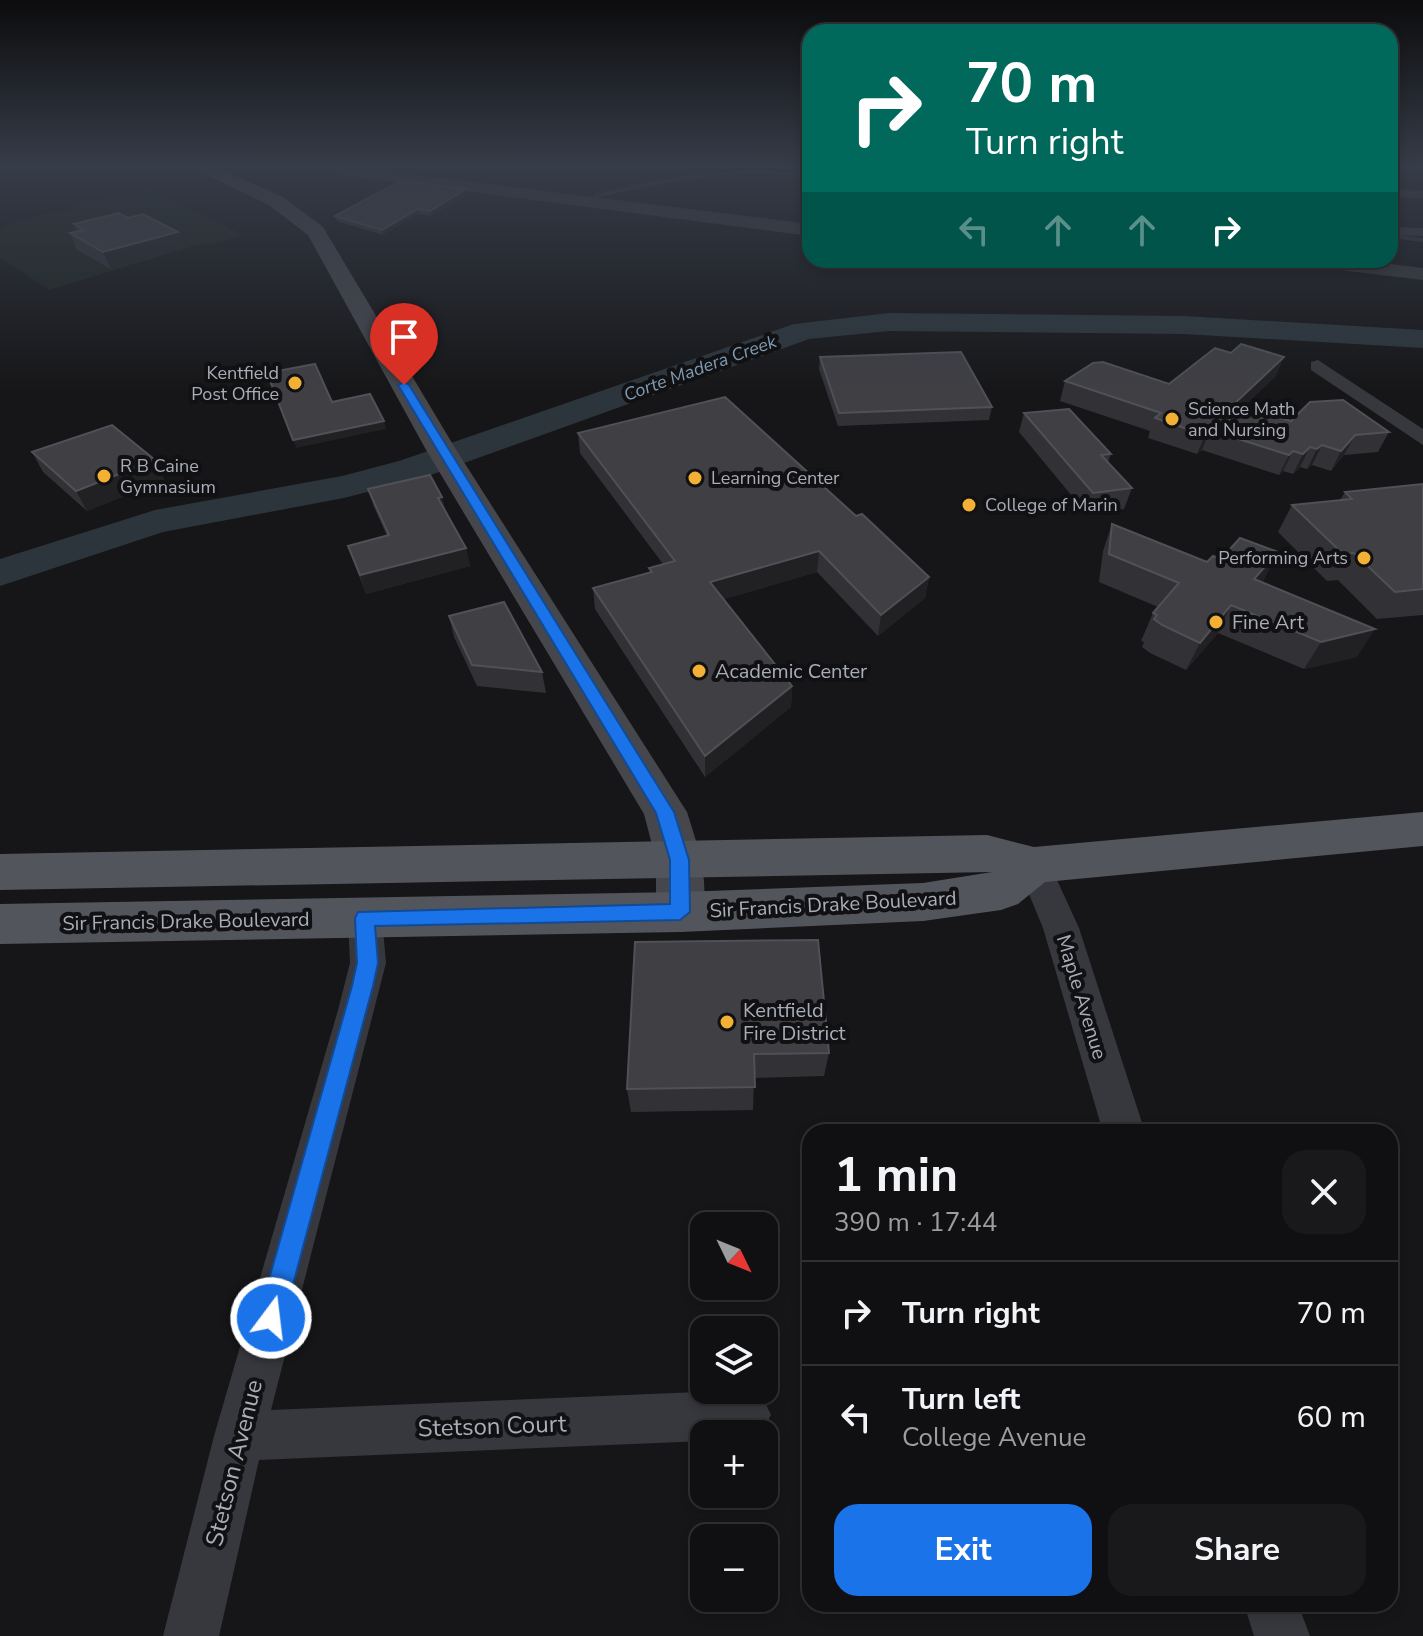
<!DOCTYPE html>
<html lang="en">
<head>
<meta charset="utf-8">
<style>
	:root { --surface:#101012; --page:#19191b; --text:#f1f3f6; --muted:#9c9d9f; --line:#303032; --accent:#1a73e8 }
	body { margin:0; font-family:"Nunito Sans",sans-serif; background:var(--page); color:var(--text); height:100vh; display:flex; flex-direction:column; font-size:30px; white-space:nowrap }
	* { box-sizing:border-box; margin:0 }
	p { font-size:26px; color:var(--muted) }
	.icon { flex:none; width:44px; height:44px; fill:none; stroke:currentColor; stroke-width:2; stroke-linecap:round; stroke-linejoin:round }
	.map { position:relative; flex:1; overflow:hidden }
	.panel { position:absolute; left:802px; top:1124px; width:596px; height:488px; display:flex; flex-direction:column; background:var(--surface); border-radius:24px; box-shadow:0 4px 12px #0003,0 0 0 2px var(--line) }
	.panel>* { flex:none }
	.banner { position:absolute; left:802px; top:24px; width:596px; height:244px; border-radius:24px; box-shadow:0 4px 12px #0003,0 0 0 2px var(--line); background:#00695c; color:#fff; overflow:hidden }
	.needle { width:52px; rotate:133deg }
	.controls { position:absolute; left:690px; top:1212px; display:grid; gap:16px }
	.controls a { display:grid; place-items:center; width:88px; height:88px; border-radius:16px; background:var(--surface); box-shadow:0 4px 12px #0003,0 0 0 2px var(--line); font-size:40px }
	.pin { position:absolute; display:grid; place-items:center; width:68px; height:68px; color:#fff; margin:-82px -34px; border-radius:50% 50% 50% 0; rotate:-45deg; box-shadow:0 0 8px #0007 }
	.pin .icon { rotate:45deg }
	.me { position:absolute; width:88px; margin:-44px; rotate:15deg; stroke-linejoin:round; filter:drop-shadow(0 0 6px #0008) }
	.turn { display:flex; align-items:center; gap:28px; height:168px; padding:0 32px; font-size:36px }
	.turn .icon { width:104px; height:104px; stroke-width:2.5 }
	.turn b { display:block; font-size:56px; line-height:68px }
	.lanes { display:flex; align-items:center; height:76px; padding:0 32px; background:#0003; justify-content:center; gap:40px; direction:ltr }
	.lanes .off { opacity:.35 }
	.round { display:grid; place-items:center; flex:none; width:84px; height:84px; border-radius:24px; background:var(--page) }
	.overview { display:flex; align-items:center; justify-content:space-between; height:136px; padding:0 32px }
	h1 { font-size:48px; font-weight:700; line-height:60px }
	.action { display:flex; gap:16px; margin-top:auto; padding:16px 32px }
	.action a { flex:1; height:92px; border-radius:24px; background:var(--accent); color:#fff; font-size:32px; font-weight:700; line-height:92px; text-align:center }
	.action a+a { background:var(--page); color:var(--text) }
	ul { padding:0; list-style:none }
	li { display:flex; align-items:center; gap:24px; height:104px; padding:0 32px; border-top:2px solid var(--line) }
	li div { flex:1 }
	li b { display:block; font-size:30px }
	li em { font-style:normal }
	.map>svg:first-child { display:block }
	.green { fill:#1c231d }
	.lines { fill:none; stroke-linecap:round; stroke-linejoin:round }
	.stream { stroke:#2c353c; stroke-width:4 }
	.river { fill:#2c353c; fill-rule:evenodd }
	.minor { fill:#37383d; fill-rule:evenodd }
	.tertiary { fill:#37383d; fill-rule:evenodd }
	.secondary { fill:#45474d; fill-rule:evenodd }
	.primary { fill:#53555c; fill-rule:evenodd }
	.wall { fill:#323236 }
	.shaded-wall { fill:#212124 }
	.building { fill:#3f3f44; stroke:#4f5156; stroke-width:2 }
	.route { fill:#1a73e8; stroke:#114b97; stroke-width:2 }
	.poi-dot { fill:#f2b134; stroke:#111113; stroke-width:3 }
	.labels { text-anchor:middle; stroke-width:8; stroke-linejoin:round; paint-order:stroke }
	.far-water-label { font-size:18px; font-style:italic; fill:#7f9bb3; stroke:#111113 }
	.far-poi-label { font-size:18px; fill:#a8adb8; stroke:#111113; text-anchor:start }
	.poi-label { font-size:20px; fill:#a8adb8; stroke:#111113; text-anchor:start }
	.street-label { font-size:20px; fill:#a8adb8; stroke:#111113 }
	.near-street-label { font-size:24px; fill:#a8adb8; stroke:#111113 }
</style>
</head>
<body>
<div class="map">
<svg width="1423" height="1636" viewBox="0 0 1423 1636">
	<rect width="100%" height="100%" fill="#161618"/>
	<path class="green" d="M 151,191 L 244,235 L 209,245 L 203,243 L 49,290 L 0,258 L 0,228 L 39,215 L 75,210 L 71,207 Z"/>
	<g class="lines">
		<path class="stream" d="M 596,196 C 668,179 736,165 810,176
			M 1390,236 L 1423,240"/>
		<path class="river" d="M 889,313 L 1184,316 L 1423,330 L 1423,348 L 1184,334 L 889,331 L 809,339 L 425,477 L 344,498 L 163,532 L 0,586 L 0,559 L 155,510 L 342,476 L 399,461 L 794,324 Z"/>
		<path class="minor" d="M 1390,188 L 1423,191 L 1423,199 L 1390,196 Z
			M 1390,227 L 1423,228 L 1423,236 L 1390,235 Z
			M 1318,360 L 1423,429 L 1423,445 L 1311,370 L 1311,362 Z
			M 1034,852 L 1046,856 L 1079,928 L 1145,1132 L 1103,1132 L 1043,928 L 1017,865 L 1022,856 Z
			M 365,904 L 377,908 L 382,918 L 386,963 L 271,1410 L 746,1390 L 763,1398 L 771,1415 L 760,1434 L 704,1434 L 704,1441 L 259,1460 L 219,1636 L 163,1636 L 214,1436 L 338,1010 L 350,963 L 348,918 L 353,908 Z
			M 1244,1604 L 1298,1604 L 1310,1636 L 1254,1636 Z"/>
		<path class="tertiary" d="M 285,164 L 328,164 L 810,224 L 810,236 L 293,169 Z
			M 1297,260 L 1357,260 L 1423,268 L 1423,280 L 1307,266 Z"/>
		<path class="secondary" d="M 185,164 L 208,164 L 283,197 L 323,227 L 455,448 L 687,812 C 698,847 714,891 697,926 L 680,932 L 663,926 L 656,912 L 656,860 L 644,814 L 425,448 L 308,235 L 269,205 Z"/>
		<path class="primary" d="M 1423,812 L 1423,846 L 1045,882 L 1018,904 L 1001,910 L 923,921 L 680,932 L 0,944 L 0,904 L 680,892 L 923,883 L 992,872 L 0,890 L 0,854 L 987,835 L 1034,847 Z"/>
	</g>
	<path class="wall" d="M 467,195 L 431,216 L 419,214 L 383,235 L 337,221 L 335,216 Z
		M 128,218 L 178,232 L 185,248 L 111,269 L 77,250 L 70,233 L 77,232 L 74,224 Z
		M 820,357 L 992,407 L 989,420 L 838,426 L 819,369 Z
		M 1276,376 L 1244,406 L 1291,421 L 1389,432 L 1378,452 L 1344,455 L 1331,471 L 1312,465 L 1307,469 L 1300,467 L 1293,474 L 1283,471 L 1279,475 L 1202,450 L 1197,454 L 1148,438 L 1150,431 L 1060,401 L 1065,381 L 1169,384 Z
		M 1024,413 L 1111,454 L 1108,462 L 1132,488 L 1124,509 L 1086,513 L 1019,432 Z
		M 578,433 L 856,516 L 929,577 L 925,598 L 878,636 L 817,572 L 724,599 L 792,686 L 791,707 L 705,777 L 595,609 L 593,588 L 650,573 L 649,568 L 663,564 L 580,453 Z
		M 32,452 L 155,460 L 164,480 L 87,511 L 43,472 Z
		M 1423,484 L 1423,615 L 1377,619 L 1338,580 L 1327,581 L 1278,532 L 1292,505 L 1340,500 L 1345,492 Z
		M 368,489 L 442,497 L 446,513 L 466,548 L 470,566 L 366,594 L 348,546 L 387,536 L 374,507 Z
		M 1112,524 L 1207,562 L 1264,580 L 1261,582 L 1357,657 L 1304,669 L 1218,633 L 1186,670 L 1150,653 L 1142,647 L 1144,642 L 1141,641 L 1153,613 L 1158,607 L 1099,582 L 1103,551 Z
		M 449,616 L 542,672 L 546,693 L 477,686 L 454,637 Z
		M 635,942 L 829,1053 L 824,1076 L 754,1078 L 753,1110 L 631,1112 L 627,1089 Z"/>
	<path class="shaded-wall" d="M 466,189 L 467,195 L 431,216 L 430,211 Z
		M 418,209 L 419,214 L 383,235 L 382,230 Z
		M 178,232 L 185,248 L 111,269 L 103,252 Z
		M 1284,357 L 1276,376 L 1226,423 L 1234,404 Z
		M 384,421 L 386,429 L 296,448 L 293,440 Z
		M 1210,430 L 1202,450 L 1197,454 L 1205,435 Z
		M 1355,435 L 1344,455 L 1331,471 L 1341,451 Z
		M 1322,445 L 1312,465 L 1307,469 L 1317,449 Z
		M 1310,447 L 1300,467 L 1293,474 L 1303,454 Z
		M 1293,451 L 1283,471 L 1279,475 L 1289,455 Z
		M 155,460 L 164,480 L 87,511 L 76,491 Z
		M 442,497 L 446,515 L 438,498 Z
		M 466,548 L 470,566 L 366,594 L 360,575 Z
		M 819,551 L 817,572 L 710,603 L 710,582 Z
		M 1278,552 L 1264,580 L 1240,607 L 1254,579 Z
		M 929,577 L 925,598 L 878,636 L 881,615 Z
		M 1231,605 L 1218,633 L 1186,670 L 1200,643 Z
		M 1375,629 L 1357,657 L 1304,669 L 1321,642 Z
		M 792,686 L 791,707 L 705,777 L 705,756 Z"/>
	<path class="building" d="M 400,181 L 466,189 L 430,211 L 418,209 L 382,230 L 335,216 Z
		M 119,213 L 128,218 L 143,214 L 178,232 L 103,252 L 70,233 L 84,230 L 74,224 Z
		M 1241,344 L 1284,357 L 1234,404 L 1291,421 L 1310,402 L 1343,400 L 1389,432 L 1355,435 L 1341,451 L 1322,445 L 1317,449 L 1310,447 L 1303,454 L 1293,451 L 1289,455 L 1210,430 L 1205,435 L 1155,418 L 1161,413 L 1065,381 L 1093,363 L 1103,362 L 1169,384 L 1215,348 L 1231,353 Z
		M 961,352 L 992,407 L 839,413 L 820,357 Z
		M 315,364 L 332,402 L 370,394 L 384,421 L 293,440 L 267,373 Z
		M 725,397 L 856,516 L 862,514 L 929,577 L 881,615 L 819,551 L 710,582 L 792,686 L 705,756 L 593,588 L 652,572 L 649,568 L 675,561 L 578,433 Z
		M 1069,409 L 1111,454 L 1101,455 L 1132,488 L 1093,493 L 1024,413 Z
		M 112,425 L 155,460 L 76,491 L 32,452 Z
		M 430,475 L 442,497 L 438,498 L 466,548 L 360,575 L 348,546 L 389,535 L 368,489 Z
		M 1423,484 L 1423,589 L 1395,592 L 1354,553 L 1343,554 L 1292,505 L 1352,499 L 1345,492 Z
		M 1112,524 L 1207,562 L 1213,556 L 1221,559 L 1240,538 L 1278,552 L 1254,579 L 1375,629 L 1321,642 L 1231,605 L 1200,643 L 1162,625 L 1154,619 L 1157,615 L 1153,613 L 1179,583 L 1109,554 Z
		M 504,602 L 542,672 L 472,665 L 449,616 Z
		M 818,940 L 829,1053 L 754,1054 L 755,1087 L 627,1089 L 635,942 Z"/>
	<linearGradient id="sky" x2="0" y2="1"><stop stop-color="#0c0c0d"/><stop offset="0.42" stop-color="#363c48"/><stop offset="1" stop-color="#363c48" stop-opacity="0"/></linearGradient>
	<rect width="1423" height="393" fill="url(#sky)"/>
	<path class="route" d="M 404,382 L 409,385 L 674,812 L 689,860 L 690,912 L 680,920 L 375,926 L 378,963 L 373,986 L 284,1318 L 281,1327 L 271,1331 L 262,1327 L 258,1318 L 352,986 L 357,963 L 355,918 L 358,912 L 670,904 L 670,860 L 656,813 L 398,385 Z"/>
	<g class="poi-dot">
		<circle cx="295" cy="383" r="8"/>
		<circle cx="1172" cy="419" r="8"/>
		<circle cx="104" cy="476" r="8"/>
		<circle cx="695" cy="478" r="8"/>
		<circle cx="969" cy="505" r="8"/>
		<circle cx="1364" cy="558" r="8"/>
		<circle cx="1216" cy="622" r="8"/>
		<circle cx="699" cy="671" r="8"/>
		<circle cx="727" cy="1022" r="8"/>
	</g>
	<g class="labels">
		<g class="far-water-label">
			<text transform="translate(700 368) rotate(-20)" y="6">Corte Madera Creek</text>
		</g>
		<g class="far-poi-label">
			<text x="279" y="379" text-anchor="end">Kentfield<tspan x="279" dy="21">Post Office</tspan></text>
			<text x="1188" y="415">Science Math<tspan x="1188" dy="21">and Nursing</tspan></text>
			<text x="120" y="472">R B Caine<tspan x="120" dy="21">Gymnasium</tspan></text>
			<text x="711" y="484">Learning Center</text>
			<text x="985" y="511">College of Marin</text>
			<text x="1348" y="564" text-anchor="end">Performing Arts</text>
		</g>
		<g class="poi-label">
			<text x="1232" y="629">Fine Art</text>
			<text x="715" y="678">Academic Center</text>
			<text x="743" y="1017">Kentfield<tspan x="743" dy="23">Fire District</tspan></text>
		</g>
		<g class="street-label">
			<text transform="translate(833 904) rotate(-3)" y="7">Sir Francis Drake Boulevard</text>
			<text transform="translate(186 921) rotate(-1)" y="7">Sir Francis Drake Boulevard</text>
			<text transform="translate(1082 997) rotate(73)" y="7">Maple Avenue</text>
		</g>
		<g class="near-street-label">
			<text transform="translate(492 1426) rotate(-2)" y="8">Stetson Court</text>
			<text transform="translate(234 1463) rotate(-76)" y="8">Stetson Avenue</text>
		</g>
	</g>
</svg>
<div class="controls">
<a><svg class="needle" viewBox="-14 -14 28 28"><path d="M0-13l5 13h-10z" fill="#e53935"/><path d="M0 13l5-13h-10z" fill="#9c9d9f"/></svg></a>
<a><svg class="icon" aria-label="layers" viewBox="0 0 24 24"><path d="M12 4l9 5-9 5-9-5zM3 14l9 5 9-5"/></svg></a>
<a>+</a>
<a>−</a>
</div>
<div class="pin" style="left:404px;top:385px;background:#d93025"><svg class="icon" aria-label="arrive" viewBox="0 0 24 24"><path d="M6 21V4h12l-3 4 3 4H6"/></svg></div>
<svg class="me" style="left:271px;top:1318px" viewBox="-20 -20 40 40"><circle r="17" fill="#1a73e8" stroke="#fff" stroke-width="3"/><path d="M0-11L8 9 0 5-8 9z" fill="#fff"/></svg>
<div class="banner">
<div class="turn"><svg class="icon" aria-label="right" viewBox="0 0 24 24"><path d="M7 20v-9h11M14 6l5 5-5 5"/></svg><div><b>70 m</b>Turn right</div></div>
<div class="lanes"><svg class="icon off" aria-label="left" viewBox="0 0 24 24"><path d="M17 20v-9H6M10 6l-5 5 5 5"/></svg><svg class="icon off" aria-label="ahead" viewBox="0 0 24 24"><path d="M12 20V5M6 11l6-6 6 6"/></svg><svg class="icon off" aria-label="ahead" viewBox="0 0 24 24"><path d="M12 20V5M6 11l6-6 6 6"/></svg><svg class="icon" aria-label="right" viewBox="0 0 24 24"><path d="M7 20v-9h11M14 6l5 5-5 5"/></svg></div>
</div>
<section class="panel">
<div class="overview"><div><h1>1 min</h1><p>390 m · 17:44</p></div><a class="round"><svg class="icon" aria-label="close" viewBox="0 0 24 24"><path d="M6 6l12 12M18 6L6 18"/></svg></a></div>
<ul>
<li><svg class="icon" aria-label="right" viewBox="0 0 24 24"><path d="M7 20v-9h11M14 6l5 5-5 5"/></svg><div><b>Turn right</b></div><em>70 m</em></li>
<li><svg class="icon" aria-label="left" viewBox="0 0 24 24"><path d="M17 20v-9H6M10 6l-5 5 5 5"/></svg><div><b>Turn left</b><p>College Avenue</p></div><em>60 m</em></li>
</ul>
<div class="action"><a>Exit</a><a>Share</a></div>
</section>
</div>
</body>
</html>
